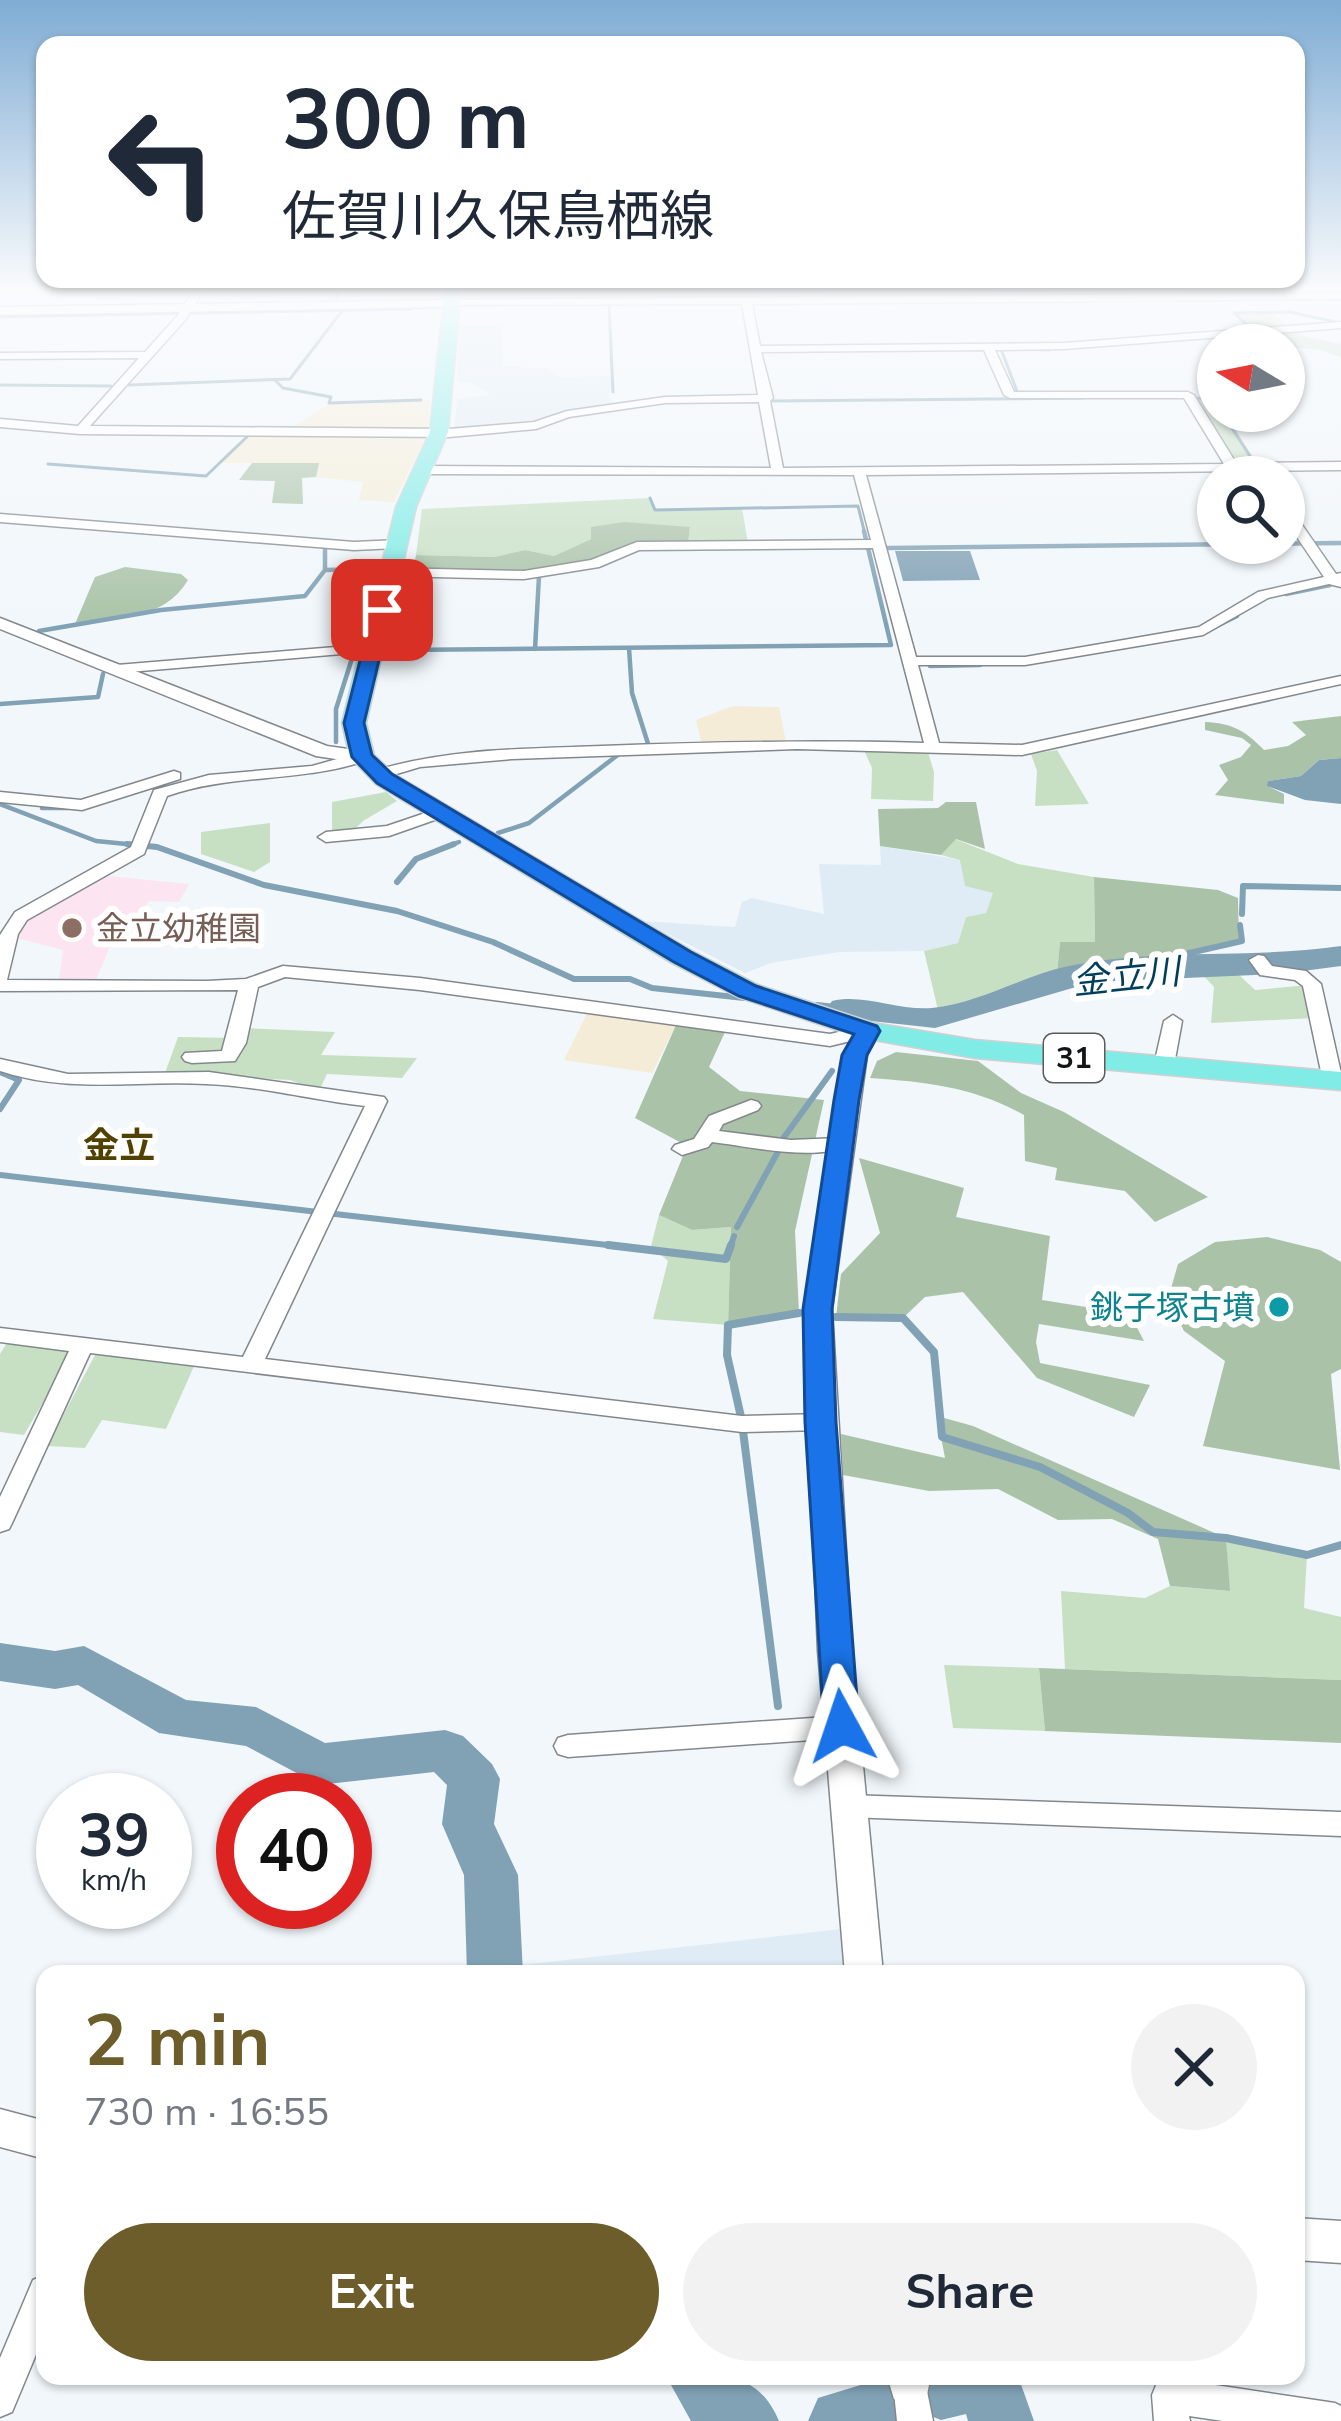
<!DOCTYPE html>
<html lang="en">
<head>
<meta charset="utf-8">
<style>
	:root { --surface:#fff; --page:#f2f2f3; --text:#1f2937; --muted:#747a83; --accent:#6c5d2b }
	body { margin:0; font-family:"Nunito Sans","Noto Sans JP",sans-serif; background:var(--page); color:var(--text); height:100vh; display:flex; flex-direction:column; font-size:45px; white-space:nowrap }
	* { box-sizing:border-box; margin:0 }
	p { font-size:39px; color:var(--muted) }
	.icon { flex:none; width:66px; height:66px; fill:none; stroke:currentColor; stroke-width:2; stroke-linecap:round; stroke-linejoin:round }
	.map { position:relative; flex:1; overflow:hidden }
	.panel { position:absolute; left:36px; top:1965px; width:1269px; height:420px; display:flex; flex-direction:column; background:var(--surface); border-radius:24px; box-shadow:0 3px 9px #0004 }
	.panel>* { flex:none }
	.top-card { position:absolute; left:36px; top:36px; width:1269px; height:252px; border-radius:24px; box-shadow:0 3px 9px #0004; background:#fff; color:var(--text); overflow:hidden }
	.needle { width:78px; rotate:280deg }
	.buttons { position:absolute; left:1197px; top:324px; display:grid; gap:24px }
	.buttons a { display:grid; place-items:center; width:108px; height:108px; border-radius:50%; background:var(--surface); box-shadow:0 3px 9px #0004; font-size:60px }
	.speed { position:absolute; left:36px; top:1773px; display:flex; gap:24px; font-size:60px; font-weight:700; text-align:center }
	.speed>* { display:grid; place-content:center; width:156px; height:156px; border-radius:50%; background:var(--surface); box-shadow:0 3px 9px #0004; line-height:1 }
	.speed small { font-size:30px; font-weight:400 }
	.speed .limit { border:18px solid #d22; background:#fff; color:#111 }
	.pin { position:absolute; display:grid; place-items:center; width:102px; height:102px; color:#fff; margin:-51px; border-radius:24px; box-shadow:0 6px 18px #0006 }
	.me { position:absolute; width:132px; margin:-66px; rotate:355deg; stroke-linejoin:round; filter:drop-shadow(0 0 9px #0008) }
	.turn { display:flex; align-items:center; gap:42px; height:252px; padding:0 48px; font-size:54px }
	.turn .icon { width:156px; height:156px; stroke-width:2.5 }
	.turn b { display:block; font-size:84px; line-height:102px }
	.round { display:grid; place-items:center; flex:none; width:126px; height:126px; border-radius:63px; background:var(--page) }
	.summary { display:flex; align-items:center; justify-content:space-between; height:204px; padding:0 48px }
	h1 { font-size:72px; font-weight:700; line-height:90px; color:var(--accent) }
	.action { display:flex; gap:24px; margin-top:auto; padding:24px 48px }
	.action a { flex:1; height:138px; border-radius:72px; background:var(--accent); color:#fff; font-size:48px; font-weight:700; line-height:138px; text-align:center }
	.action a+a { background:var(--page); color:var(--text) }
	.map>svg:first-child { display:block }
	.built { fill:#e0ecf5 }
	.industrial { fill:#f4ecd6 }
	.education { fill:#fce5f0 }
	.green { fill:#c7e0c4 }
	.forest { fill:#aac3a8 }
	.water { fill:#81a1b5 }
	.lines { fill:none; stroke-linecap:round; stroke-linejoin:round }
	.stream-far3 { stroke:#81a1b5; stroke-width:3 }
	.stream-far2 { stroke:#81a1b5; stroke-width:4.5 }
	.stream-far1 { stroke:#81a1b5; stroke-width:6 }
	.stream { stroke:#81a1b5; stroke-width:8 }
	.river { fill:#81a1b5; fill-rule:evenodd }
	.minor-casing { stroke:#83888c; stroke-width:3 }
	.tertiary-casing { stroke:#83888c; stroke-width:3 }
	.primary-casing { stroke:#d0d0d0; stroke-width:3 }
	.minor { fill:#fff; fill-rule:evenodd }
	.tertiary { fill:#fff; fill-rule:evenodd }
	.primary { fill:#81ebe6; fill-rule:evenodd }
	.route { fill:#1a73e8; stroke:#114b97; stroke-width:3 }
	.education-dot { fill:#8d6e63; stroke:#fff; stroke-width:4.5 }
	.culture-dot { fill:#0f9aa8; stroke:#fff; stroke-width:4.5 }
	.labels { text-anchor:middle; stroke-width:12; stroke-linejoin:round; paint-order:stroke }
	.shield { fill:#fff; stroke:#5a5b5c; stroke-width:3 }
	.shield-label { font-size:30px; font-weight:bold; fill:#131516 }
	.education-label { font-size:33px; fill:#785e54; stroke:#fff; text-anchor:start }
	.culture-label { font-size:33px; fill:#0d838f; stroke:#fff; text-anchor:end }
	.water-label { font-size:36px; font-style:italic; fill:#003f5b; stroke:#fff }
	.neighbourhood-label { font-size:36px; font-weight:bold; fill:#524200; stroke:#fff }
</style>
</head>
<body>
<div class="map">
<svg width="1341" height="2421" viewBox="0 0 1341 2421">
	<rect width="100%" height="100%" fill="#f1f7fb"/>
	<path class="built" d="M 502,325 L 503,367 L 547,368 L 560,377 L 612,376 L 609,397 L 616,406 L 534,424 L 454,431 L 457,399 L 491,395 L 472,383 L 457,381 L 459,326 Z
		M 880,846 L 961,860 L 994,893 L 986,913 L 966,917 L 958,943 L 924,951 L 839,952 L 771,963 L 745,973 L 642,921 L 735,927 L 742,902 L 752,898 L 824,914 L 819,864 L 881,865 Z
		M 841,1929 L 845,1974 L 505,1974 L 504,1967 Z"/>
	<path class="industrial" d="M 430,400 L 428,432 L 394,502 L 359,500 L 363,482 L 316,477 L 318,463 L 216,463 L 250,432 L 287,431 L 329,404 Z
		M 733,706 L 779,707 L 786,742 L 702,746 L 696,720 Z
		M 588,1012 L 676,1025 L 652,1073 L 564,1060 Z"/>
	<path class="education" d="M 109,876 L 189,884 L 179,902 L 149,901 L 111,944 L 95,982 L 59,981 L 63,950 L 13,937 L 23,919 L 51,900 Z"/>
	<path class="green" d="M 1268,311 L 1303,336 L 1341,344 L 1341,358 L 1321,350 L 1267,345 L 1232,312 Z
		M 1193,397 L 1216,398 L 1218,411 L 1224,411 L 1256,462 L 1234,463 Z
		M 650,498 L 656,510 L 742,508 L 748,543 L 688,544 L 690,527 L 591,539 L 554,556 L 525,550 L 494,557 L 416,555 L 422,509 Z
		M 864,750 L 928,752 L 934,772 L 933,801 L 871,799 L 872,768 Z
		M 1057,750 L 1089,804 L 1035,806 L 1037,771 L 1031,754 Z
		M 386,792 L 397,801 L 363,821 L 351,833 L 332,835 L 332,802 Z
		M 270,823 L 270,862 L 254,872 L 201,854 L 201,832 Z
		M 955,839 L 1018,864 L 1094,877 L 1095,942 L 1060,942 L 1057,973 L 939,1014 L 924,951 L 958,943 L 966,917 L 986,913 L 993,893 L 965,886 L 960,860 L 941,855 Z
		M 1233,969 L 1255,990 L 1309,985 L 1314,1018 L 1211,1023 L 1214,987 L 1200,972 Z
		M 245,1028 L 335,1032 L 321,1055 L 417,1058 L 402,1078 L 327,1074 L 319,1091 L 290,1080 L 165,1073 L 178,1037 L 243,1038 Z
		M 659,1215 L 692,1230 L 731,1227 L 728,1325 L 653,1319 L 668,1261 L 651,1246 Z
		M 8,1341 L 74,1349 L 24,1435 L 0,1432 L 0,1354 Z
		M 96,1353 L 195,1364 L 166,1429 L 102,1420 L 85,1448 L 47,1446 Z
		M 1226,1538 L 1307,1555 L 1304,1608 L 1341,1617 L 1341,1680 L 1065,1669 L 1061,1591 L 1145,1598 L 1170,1586 L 1229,1591 Z
		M 944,1665 L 1039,1668 L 1045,1731 L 953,1728 Z"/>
	<path class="forest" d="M 252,463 L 319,463 L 316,477 L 302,478 L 303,504 L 272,503 L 275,481 L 239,480 Z
		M 624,522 L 690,527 L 688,544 L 632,545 L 593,562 L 525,573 L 413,568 L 416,555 L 494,557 L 525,550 L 554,556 L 591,539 L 591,527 Z
		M 125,567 L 181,574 L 188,580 C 163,621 119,617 75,624 L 95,577 Z
		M 1341,716 L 1341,758 L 1319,760 L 1301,776 L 1268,781 L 1268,786 L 1284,794 L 1284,804 L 1215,795 L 1228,780 L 1219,765 L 1241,757 L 1251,745 L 1242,738 L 1205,730 L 1205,722 C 1232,723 1246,731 1264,750 L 1288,746 L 1306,735 L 1292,722 Z
		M 946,802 L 976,802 L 985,849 L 956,839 L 941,855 L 880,846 L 878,809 L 938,808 Z
		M 1094,877 L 1218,890 L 1238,898 L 1239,939 L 1123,966 L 1057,973 L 1060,942 L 1095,942 Z
		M 676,1025 L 725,1032 L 709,1067 L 740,1091 L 824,1100 L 795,1231 L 799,1313 L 728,1325 L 731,1227 L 692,1230 L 659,1215 L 687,1146 L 635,1118 Z
		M 896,1052 L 978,1061 L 1021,1093 L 1064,1112 L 1208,1197 L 1155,1222 L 1125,1191 L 1055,1180 L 1057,1168 L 1025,1161 L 1024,1115 C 974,1087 927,1082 870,1078 L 877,1061 Z
		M 859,1158 L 964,1188 L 956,1217 L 1050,1236 L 1042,1300 L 1130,1314 L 1144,1341 L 1039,1324 L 1036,1342 L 1040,1363 L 1150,1385 L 1134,1417 L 1037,1378 L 963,1292 L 925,1297 L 903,1318 L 836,1317 L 841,1274 L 880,1233 Z
		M 1267,1237 L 1320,1250 L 1341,1262 L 1341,1369 L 1331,1374 L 1340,1470 L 1203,1446 L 1225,1361 L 1184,1331 L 1168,1299 L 1178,1264 L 1215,1242 Z
		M 937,1416 L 973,1426 L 1226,1538 L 1230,1591 L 1170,1586 L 1158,1539 L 1112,1519 L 1058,1520 L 998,1489 L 929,1491 L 843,1475 L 841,1434 L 945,1458 Z
		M 1039,1668 L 1341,1680 L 1341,1743 L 1045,1731 Z"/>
	<path class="water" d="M 895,551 L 970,551 L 980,580 L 903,581 Z
		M 1341,758 L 1341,804 L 1305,800 L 1267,786 L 1268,781 L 1301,776 L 1319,760 Z"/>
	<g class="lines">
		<path class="stream-far3" d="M 480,299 L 1341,293
			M 336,302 L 340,288
			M 609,304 L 613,392
			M 0,317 L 412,309
			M 1250,328 L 1234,313 L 1290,312 L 1341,323
			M 1001,349 L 1018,394
			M 1014,349 L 1049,350
			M 274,379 L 283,388 L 331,397 L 329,403 L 421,400
			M 0,385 L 111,386
			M 129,385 L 290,379 L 342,311
			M 1193,398 L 1214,399 L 1218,406
			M 773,401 L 1085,398
			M 1221,411 L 1255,464 L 1260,464
			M 48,464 L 206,476 L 251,433
			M 650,498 L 655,510 L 858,506 L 865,534"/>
		<path class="stream-far2" d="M 325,547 L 325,570 L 373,569
			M 888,548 L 1341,543
			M 1286,594 L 1330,585
			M 39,631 L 161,610 L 305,596 L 325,570
			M 1200,634 L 1237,616
			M 629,648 L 632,693 L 650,750
			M 535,649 L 539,576
			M 401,650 L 891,645 L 864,531
			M 930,666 L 980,665
			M 0,704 L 98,697 L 103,674
			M 336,742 L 336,709 L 354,652 L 347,652
			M 0,804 L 96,841 L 157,847
			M 42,808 L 68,808
			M 498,833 L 529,823 L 619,754
			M 446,847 L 459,842"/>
		<path class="stream-far1" d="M 127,844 L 157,847 L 264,885 L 397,911 L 493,942 L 574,979 L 630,979 L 652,988 L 744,998
			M 397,882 L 416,859 L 454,844
			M 1242,914 L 1243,886 L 1341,888
			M 1115,970 L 1242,941 L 1240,925
			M 817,1005 L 844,1008
			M 0,1072 L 19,1080 L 0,1109
			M 782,1140 L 832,1071
			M 0,1175 L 318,1212
			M 335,1214 L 634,1248
			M 737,1227 L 780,1148
			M 730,1248 L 734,1236"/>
		<path class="stream" d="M 608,1245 L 726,1259 L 731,1245
			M 836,1317 L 903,1318 L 934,1352 L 942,1437 L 1040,1467 L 1128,1513 L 1153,1532 L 1226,1538 L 1307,1555 L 1341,1545
			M 741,1417 L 727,1355 L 728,1325 L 799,1313
			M 743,1431 L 778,1706"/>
		<path class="river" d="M 1341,946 L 1341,966 L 1280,974 L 1093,982 L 935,1028 L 844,1018 L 832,1015 L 827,1008 L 832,1001 C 863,993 899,1011 932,1008 C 981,1003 1025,974 1074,965 C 1161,948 1253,959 1341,946 Z
			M 0,1643 L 55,1651 L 84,1646 L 186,1700 L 256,1707 L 325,1743 L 445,1730 L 463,1736 L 492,1764 L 500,1779 L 494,1824 L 518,1875 L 523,1974 L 467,1974 L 464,1875 L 442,1824 L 447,1785 L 434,1772 L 319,1785 L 246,1746 L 159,1733 L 78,1685 L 55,1689 L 0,1681 Z
			M 666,2376 C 716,2376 756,2367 779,2421 L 691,2421 Z
			M 890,2376 L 910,2385 L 914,2376 L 1018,2376 L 1034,2421 L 968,2421 L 966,2414 L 941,2420 L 921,2412 L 918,2421 L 808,2421 L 818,2398 Z"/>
		<defs>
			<path id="minor" d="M 195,288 L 205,288 L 186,319 L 90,426 L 449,429 L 534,422 L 567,411 L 665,397 L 758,395 L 742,304 L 444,305 L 448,300 L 1341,293 L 1341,299 L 752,304 L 760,346 L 1064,343 L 1341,322 L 1341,328 L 1064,349 L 995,350 L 1014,392 L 1188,392 L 1194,395 L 1236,463 L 1341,462 L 1341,470 L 866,475 L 916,657 L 1025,657 L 1199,627 L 1258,592 L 1324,577 L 1284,518 L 1284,505 L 1289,506 L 1336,574 L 1341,573 L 1341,587 L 1329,584 L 1268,598 L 1203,635 L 1025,665 L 918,665 L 939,743 L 1022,745 L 1341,676 L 1341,684 L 1022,755 L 797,749 L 512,759 L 420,767 L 380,779 L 374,777 L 374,771 C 448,748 526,749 602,746 C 709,742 816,740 924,743 L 873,548 L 639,550 L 599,567 L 524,579 L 391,576 L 384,572 L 391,568 L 524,571 L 591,560 L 637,542 L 871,540 L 854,475 L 422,474 L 416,470 L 422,466 L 771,468 L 759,402 L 665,403 L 569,417 L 536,429 L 449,437 L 80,434 L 0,427 L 0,419 L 78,426 L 139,358 L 0,359 L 0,353 L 145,352 L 178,315 ZM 984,350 L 1004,395 L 1010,398 L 1184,398 L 1224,464 L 783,468 L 770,401 L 773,398 L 761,352 Z
				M 0,514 L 354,542 L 398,540 L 405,544 L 398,548 L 354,550 L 0,522 Z
				M 372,644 L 377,645 L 377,651 L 117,673 L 110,669 L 117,665 Z
				M 362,752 L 370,757 L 368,760 C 302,783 232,773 167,796 L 144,854 L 27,920 L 18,934 L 7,980 L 207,981 L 246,979 L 283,966 L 420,978 L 830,1034 L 868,1025 L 877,1031 L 875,1035 L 830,1046 L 420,990 L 285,977 L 258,987 L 246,1043 L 235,1061 L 192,1063 L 185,1061 L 182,1057 L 185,1053 L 222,1051 L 238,990 L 0,991 L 0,935 L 15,912 L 131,847 L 154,790 L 209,775 L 312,766 Z
				M 174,771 L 180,773 L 180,779 L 82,810 L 0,802 L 0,792 L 81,800 Z
				M 440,808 L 448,813 L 446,816 L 389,836 L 326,842 L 318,837 L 326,832 L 387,826 Z
				M 1258,955 L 1264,956 L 1272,966 L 1306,971 L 1321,984 L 1341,1073 L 1340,1085 L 1333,1087 L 1323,1081 L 1303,986 L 1295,980 L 1260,975 L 1249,960 Z
				M 1173,1015 L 1182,1021 L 1174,1065 L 1164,1071 L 1154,1065 L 1164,1021 Z
				M 0,1059 L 68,1074 L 209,1072 L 384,1097 L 387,1101 L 265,1359 L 742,1416 L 821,1414 L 829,1416 L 833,1422 L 829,1428 L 821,1430 L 742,1432 L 90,1353 L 12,1523 L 9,1529 L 0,1532 L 0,1497 L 69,1351 L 0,1342 L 0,1328 L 243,1357 L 365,1106 C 312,1100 259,1086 206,1084 C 136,1080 68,1094 0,1071 Z
				M 751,1100 L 758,1102 L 761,1106 L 758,1110 L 723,1124 L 719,1131 L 791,1140 L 839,1138 L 849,1144 C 822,1163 746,1146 712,1142 L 708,1147 L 682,1155 L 672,1149 L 675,1145 L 694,1139 L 709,1116 Z
				M 841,1716 L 851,1719 L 855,1727 L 851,1735 L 841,1738 L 568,1757 L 558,1754 L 554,1746 L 558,1738 L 568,1735 Z
				M 848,1795 L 1341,1812 L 1341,1836 L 848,1817 L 838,1814 L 834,1806 L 838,1798 Z
				M 45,2275 L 45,2333 L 12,2412 L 0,2417 L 0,2358 L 33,2280 Z
				M 896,2376 L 924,2376 L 933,2421 L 897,2421 L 893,2383 Z
				M 1169,2378 L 1335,2403 L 1341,2406 L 1341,2421 L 1223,2421 L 1189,2416 L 1190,2421 L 1154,2421 L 1152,2395 L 1157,2383 Z"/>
			<path id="tertiary" d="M 453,300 L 448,307 L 0,315 L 0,307 Z
				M 0,618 L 327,746 L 362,751 L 372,757 L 362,763 L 316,756 L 0,629 Z
				M 868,1024 L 880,1031 L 867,1055 L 832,1309 L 852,1651 L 883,1974 L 845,1974 L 818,1651 L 804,1309 L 843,1055 L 859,1026 Z
				M 0,2109 L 45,2121 L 45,2159 L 0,2147 Z
				M 1296,2218 L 1341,2221 L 1341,2263 L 1296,2260 Z
				M 887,2376 L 931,2376 L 926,2399 L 910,2405 L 894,2399 Z"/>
			<path id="primary" d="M 445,288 L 461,288 L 448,432 L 416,507 L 366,723 L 374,755 L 394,774 L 692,951 L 758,985 L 873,1023 L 975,1040 L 1341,1072 L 1341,1090 L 975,1058 L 858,1037 L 738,997 L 672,963 L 376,784 L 350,757 L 342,723 L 396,507 L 430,432 Z"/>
		</defs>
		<use href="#minor" class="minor-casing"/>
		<use href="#tertiary" class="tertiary-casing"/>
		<use href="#primary" class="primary-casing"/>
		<use href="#minor" class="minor"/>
		<use href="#tertiary" class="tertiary"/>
		<use href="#primary" class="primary"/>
	</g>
	<linearGradient id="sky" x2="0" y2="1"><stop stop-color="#7facd4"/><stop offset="0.46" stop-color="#f9fbfd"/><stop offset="1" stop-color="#f9fbfd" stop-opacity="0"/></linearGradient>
	<rect width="1341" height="627" fill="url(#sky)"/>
	<path class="route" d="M 382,604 L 391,610 L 364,723 L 372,755 L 392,774 L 691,952 L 756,986 L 877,1026 L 880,1031 L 867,1055 L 859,1100 L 832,1309 L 836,1422 L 859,1726 L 854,1736 L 842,1740 L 829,1736 L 824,1726 L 805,1422 L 803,1309 L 834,1100 L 842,1055 L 854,1034 L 739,996 L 674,962 L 377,783 L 352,757 L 344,723 L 373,610 Z"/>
	<circle class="education-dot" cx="72" cy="928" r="12"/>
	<circle class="culture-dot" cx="1279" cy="1307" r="12"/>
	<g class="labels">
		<rect class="shield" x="1044" y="1034" width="60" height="48" rx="9"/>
		<g class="shield-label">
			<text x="1074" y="1068">31</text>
		</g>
		<g class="education-label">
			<text x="96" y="940">金立幼稚園</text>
		</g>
		<g class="culture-label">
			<text x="1255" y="1319">銚子塚古墳</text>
		</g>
		<g class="water-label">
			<text transform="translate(1126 976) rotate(-6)" y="13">金立川</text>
		</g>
		<g class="neighbourhood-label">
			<text x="119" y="1158">金立</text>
		</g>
	</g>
</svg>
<div class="buttons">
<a><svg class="needle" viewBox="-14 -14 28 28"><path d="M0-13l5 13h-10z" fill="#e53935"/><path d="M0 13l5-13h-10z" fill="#747a83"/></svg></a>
<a><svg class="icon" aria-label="search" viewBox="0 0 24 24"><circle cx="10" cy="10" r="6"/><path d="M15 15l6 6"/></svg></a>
</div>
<div class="speed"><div>39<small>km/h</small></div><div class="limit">40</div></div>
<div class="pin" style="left:382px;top:610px;background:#d93025"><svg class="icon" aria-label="arrive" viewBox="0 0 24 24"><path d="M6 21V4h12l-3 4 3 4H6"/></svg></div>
<svg class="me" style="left:842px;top:1726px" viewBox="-20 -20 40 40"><path d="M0-17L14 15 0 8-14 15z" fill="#1a73e8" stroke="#fff" stroke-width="4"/></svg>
<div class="top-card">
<div class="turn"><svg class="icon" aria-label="left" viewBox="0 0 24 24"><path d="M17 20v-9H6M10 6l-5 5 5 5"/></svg><div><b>300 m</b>佐賀川久保鳥栖線</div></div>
</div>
<section class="panel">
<div class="summary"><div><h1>2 min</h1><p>730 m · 16:55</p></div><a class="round"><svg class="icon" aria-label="close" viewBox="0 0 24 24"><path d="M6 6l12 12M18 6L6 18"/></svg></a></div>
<div class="action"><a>Exit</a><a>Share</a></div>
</section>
</div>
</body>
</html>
